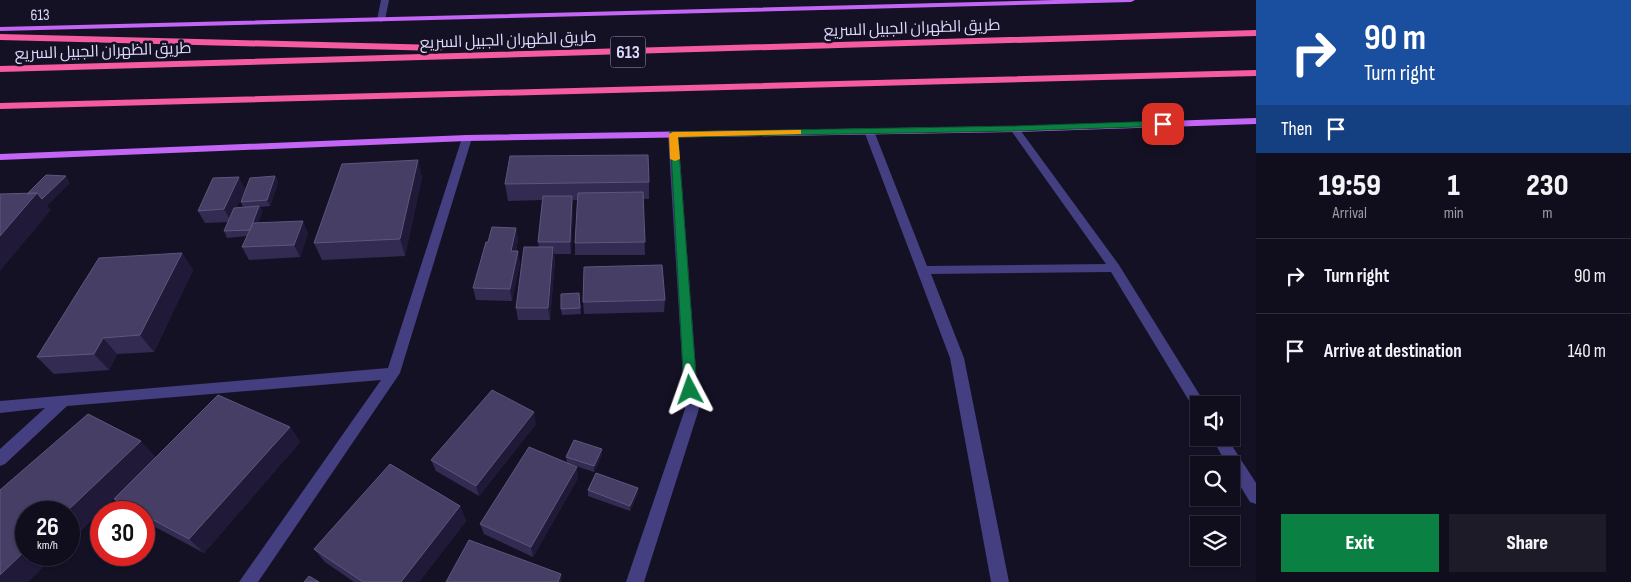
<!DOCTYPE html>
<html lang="en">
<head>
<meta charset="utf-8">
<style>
	:root { --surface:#100d1c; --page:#1e1b29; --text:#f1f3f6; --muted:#9c9ca3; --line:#302d3b; --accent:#0b8043 }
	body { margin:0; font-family:"Sofia Sans Condensed",Cairo,sans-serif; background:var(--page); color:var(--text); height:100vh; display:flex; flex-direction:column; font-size:19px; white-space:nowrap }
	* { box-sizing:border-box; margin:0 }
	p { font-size:16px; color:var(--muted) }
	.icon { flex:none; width:28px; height:28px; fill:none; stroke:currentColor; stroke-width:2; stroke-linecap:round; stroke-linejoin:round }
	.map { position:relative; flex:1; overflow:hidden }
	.sheet { display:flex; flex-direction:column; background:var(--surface); width:375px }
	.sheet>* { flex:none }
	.top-card { background:#1a4fa0; color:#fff; overflow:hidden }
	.controls { position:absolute; left:1190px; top:396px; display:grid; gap:10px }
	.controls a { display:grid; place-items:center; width:50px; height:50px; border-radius:0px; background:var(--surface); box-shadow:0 1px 4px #0004,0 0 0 1px var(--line); font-size:25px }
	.speed { position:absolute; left:15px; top:501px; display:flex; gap:10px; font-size:25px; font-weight:700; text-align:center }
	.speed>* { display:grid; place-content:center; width:65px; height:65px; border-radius:50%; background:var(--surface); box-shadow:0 1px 4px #0004,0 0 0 1px var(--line); line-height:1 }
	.speed small { font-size:12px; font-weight:400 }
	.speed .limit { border:8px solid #d22; background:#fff; color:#111 }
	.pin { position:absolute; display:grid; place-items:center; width:42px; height:42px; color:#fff; margin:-21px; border-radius:10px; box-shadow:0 2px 8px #0006 }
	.me { position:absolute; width:55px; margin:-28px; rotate:356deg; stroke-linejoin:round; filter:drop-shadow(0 0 4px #0008) }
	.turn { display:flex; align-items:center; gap:18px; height:105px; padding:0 25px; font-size:22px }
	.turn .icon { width:65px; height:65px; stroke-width:2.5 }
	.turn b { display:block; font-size:35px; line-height:42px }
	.then { display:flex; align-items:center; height:48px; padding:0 25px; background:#0003; gap:10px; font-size:19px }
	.eta { display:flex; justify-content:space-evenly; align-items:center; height:85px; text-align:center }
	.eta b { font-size:30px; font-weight:800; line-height:35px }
	.button { display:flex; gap:10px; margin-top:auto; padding:10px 25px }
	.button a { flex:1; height:58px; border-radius:0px; background:var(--accent); color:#fff; font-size:20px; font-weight:800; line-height:58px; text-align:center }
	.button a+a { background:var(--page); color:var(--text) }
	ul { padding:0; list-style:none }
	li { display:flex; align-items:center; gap:15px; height:75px; padding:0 25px; border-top:1px solid var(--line) }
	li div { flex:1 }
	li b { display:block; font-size:19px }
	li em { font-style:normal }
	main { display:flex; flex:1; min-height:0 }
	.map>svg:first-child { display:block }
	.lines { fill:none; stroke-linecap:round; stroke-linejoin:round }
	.minor { fill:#433f81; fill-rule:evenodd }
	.major { fill:#c466f5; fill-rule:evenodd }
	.highway { fill:#f45ba0; fill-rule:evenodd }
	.wall { fill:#342b52 }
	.shaded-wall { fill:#201938 }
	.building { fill:#463e64; stroke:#5e567c }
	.route { fill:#0b8043; stroke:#07532c }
	.slow { fill:#f59e0b }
	.labels { text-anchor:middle; stroke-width:5; stroke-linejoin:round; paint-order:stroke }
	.far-street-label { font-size:16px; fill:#ddd8fc; stroke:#151125 }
	.shield { fill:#151125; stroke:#a19cbc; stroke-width:1 }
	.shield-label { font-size:18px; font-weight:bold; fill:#ddd8fc }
</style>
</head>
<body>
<main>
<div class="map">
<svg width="1256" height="582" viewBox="0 0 1256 582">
	<rect width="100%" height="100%" fill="#151125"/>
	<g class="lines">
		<path class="minor" d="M 381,0 L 389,0 L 385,20 L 381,22 L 377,20 Z
			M 1015,126 L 1018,127 L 1119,265 L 1206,405 L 1199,405 L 1199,411 L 1194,409 L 1111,272 L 931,274 L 964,358 L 1009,582 L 991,582 L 950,358 L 864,131 L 869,128 L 874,131 L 927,266 L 1106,264 L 1010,129 Z
			M 673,131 L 678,134 L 699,409 L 644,582 L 626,582 L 685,409 L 668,134 Z
			M 467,135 L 472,138 L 400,373 L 258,582 L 239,582 L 381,380 L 67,406 L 5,464 L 0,466 L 0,449 L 45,408 L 0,413 L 0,401 L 388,368 L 462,138 Z
			M 1212,438 L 1227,438 L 1256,483 L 1256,504 L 1250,502 L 1231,471 L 1231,465 L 1227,465 Z"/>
		<path class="major" d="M 1055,0 L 1135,0 L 1131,2 L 0,31 L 0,27 Z
			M 1256,118 L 1256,124 L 1015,132 L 467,141 L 0,160 L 0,154 L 467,135 L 1015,126 Z"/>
		<path class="highway" d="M 1256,30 L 1256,36 L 0,72 L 0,66 Z
			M 0,34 L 440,45 L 445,48 L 440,51 L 0,40 Z
			M 1256,70 L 1256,76 L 0,109 L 0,103 Z"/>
	</g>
	<path class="wall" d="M 275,176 L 278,182 L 270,206 L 260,207 L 262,212 L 258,223 L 308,233 L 300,257 L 249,260 L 242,247 L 247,236 L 227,238 L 224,231 L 228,222 L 205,223 L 198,211 L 245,189 L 237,207 L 243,207 L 241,202 Z
		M 422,177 L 405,256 L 322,260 L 314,243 Z
		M 649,182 L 649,199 L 643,199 L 645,255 L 575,255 L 575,243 L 577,200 L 573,200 L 573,208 L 571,254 L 554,254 L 555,259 L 550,320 L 518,320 L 516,308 L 539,247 L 538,242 L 542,200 L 508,201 L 505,184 Z
		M 516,228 L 518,240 L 516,251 L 520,263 L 512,301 L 476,300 L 473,288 L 488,242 Z
		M 182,253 L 193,270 L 154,352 L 117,354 L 109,370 L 54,374 L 37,357 Z
		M 579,293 L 581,314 L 562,315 L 561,309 Z
		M 665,300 L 664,312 L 584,314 L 583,302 Z
		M 536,424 L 479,496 L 436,471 L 431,460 Z
		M 290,427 L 300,442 L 204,553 L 144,521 L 144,512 L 129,512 L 114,499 L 143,470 L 69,542 L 69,512 L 156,457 Z
		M 602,455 L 594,472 L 567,463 L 566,457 Z
		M 578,478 L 533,557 L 484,534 L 480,524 Z
		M 588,490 L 638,493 L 630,511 L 588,496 Z
		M 460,506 L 466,521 L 419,582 L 354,582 L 325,562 L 314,549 Z"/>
	<path class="shaded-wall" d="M 418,160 L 422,177 L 405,256 L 400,239 Z
		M 66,176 L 70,183 L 47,206 L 51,210 L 0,271 L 0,236 L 37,193 Z
		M 275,176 L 278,182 L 270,206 L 267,200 Z
		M 239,177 L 245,189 L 231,222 L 224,209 Z
		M 572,196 L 573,208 L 571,254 L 570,242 Z
		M 259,206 L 262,212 L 253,236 L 250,230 Z
		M 303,221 L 308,233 L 300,257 L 294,245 Z
		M 516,228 L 518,240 L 513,263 L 511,251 Z
		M 553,247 L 555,259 L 550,320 L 548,308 Z
		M 518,251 L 520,263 L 512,301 L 510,289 Z
		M 182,253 L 193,270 L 154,352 L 140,335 Z
		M 103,338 L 117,354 L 109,370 L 94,354 Z
		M 534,412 L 536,424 L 479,496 L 476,486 Z
		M 290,427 L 300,442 L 204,553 L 189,539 Z
		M 141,441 L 156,457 L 69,542 L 69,512 L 66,512 Z
		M 602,449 L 602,455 L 594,472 L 594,466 Z
		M 577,467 L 578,478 L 533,557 L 531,547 Z
		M 638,488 L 638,493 L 630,511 L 630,506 Z
		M 460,506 L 466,521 L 419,582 L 401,582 Z
		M 26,550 L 26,555 L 56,555 L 28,582 L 0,582 L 0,575 Z
		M 561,574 L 562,582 L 558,582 Z"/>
	<path class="building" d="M 648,155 L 649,182 L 505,184 L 510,156 Z
		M 418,160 L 400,239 L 314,243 L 342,164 Z
		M 46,175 L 66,176 L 42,199 L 37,193 L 27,194 Z
		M 275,176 L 267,200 L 241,202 L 250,178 Z
		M 239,177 L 224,209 L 198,211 L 213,178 Z
		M 643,192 L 645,242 L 575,243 L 578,193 Z
		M 37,193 L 0,236 L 0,194 Z
		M 543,196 L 572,196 L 570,242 L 538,242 Z
		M 259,206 L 250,230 L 224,231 L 234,208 Z
		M 303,221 L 294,245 L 242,247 L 253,223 Z
		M 492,227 L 516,228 L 511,251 L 518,251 L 510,289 L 473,288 L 486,242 L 488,242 Z
		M 524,247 L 553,247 L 548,308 L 516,308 Z
		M 182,253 L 140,335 L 103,338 L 94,354 L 37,357 L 99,258 Z
		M 662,265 L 665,300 L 583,302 L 584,267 Z
		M 579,293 L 580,308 L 561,309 L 561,294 Z
		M 492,390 L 534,412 L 476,486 L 431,460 Z
		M 218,395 L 290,427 L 189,539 L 144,515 L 144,512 L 139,512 L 114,499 Z
		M 88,414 L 141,441 L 66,512 L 26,512 L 26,550 L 0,575 L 0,490 Z
		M 574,440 L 602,449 L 594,466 L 566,457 Z
		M 529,447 L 577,467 L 531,547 L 480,524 Z
		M 390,464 L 460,506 L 401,582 L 363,582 L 314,549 Z
		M 596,473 L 638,488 L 630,506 L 588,490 Z
		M 469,540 L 561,574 L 558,582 L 446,582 Z
		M 309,576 L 319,582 L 304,582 Z"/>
	<path class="route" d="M 1163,121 L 1168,124 L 1167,126 L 1015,131 L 678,137 L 697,390 L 695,393 L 690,395 L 686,393 L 684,390 L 670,132 L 1015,126 Z"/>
	<path class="slow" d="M 798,130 L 801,130 L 801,134 L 678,137 L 680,159 L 675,161 L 670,159 L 669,134 L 673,132 Z"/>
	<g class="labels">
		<g class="far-street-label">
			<text transform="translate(40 14) rotate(-1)" y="6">613</text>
			<text transform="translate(912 27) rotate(-2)" y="6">طريق الظهران الجبيل السريع</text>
			<text transform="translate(508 39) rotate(-2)" y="6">طريق الظهران الجبيل السريع</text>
			<text transform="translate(103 50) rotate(-2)" y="6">طريق الظهران الجبيل السريع</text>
		</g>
		<rect class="shield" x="610.5" y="36.5" width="35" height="31" rx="4"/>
		<g class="shield-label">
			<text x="628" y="58">613</text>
		</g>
	</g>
</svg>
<div class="controls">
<a><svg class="icon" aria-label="sound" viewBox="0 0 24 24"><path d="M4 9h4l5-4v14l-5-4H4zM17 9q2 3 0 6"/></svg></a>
<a><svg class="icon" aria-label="search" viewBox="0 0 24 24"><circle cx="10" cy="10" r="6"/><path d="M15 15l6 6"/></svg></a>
<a><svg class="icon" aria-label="layers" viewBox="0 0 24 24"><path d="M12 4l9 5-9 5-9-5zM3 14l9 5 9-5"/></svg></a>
</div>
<div class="speed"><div>26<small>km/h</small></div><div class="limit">30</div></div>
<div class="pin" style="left:1163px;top:124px;background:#d93025"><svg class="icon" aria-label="arrive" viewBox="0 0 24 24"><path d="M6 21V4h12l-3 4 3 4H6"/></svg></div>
<svg class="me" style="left:690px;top:390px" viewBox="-20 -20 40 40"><path d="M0-17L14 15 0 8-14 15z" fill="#0b8043" stroke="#fff" stroke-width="4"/></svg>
</div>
<section class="sheet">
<div class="top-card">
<div class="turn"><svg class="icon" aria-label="right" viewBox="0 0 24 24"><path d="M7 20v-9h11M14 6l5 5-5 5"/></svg><div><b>90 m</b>Turn right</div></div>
<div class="then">Then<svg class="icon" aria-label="arrive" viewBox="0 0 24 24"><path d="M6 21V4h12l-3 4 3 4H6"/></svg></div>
</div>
<div class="eta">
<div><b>19:59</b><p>Arrival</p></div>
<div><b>1</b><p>min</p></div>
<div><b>230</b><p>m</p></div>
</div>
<ul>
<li><svg class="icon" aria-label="right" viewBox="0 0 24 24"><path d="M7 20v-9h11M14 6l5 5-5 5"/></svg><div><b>Turn right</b></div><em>90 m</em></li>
<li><svg class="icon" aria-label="arrive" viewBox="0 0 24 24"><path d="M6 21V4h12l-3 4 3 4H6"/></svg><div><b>Arrive at destination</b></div><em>140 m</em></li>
</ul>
<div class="button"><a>Exit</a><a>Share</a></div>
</section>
</main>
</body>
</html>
